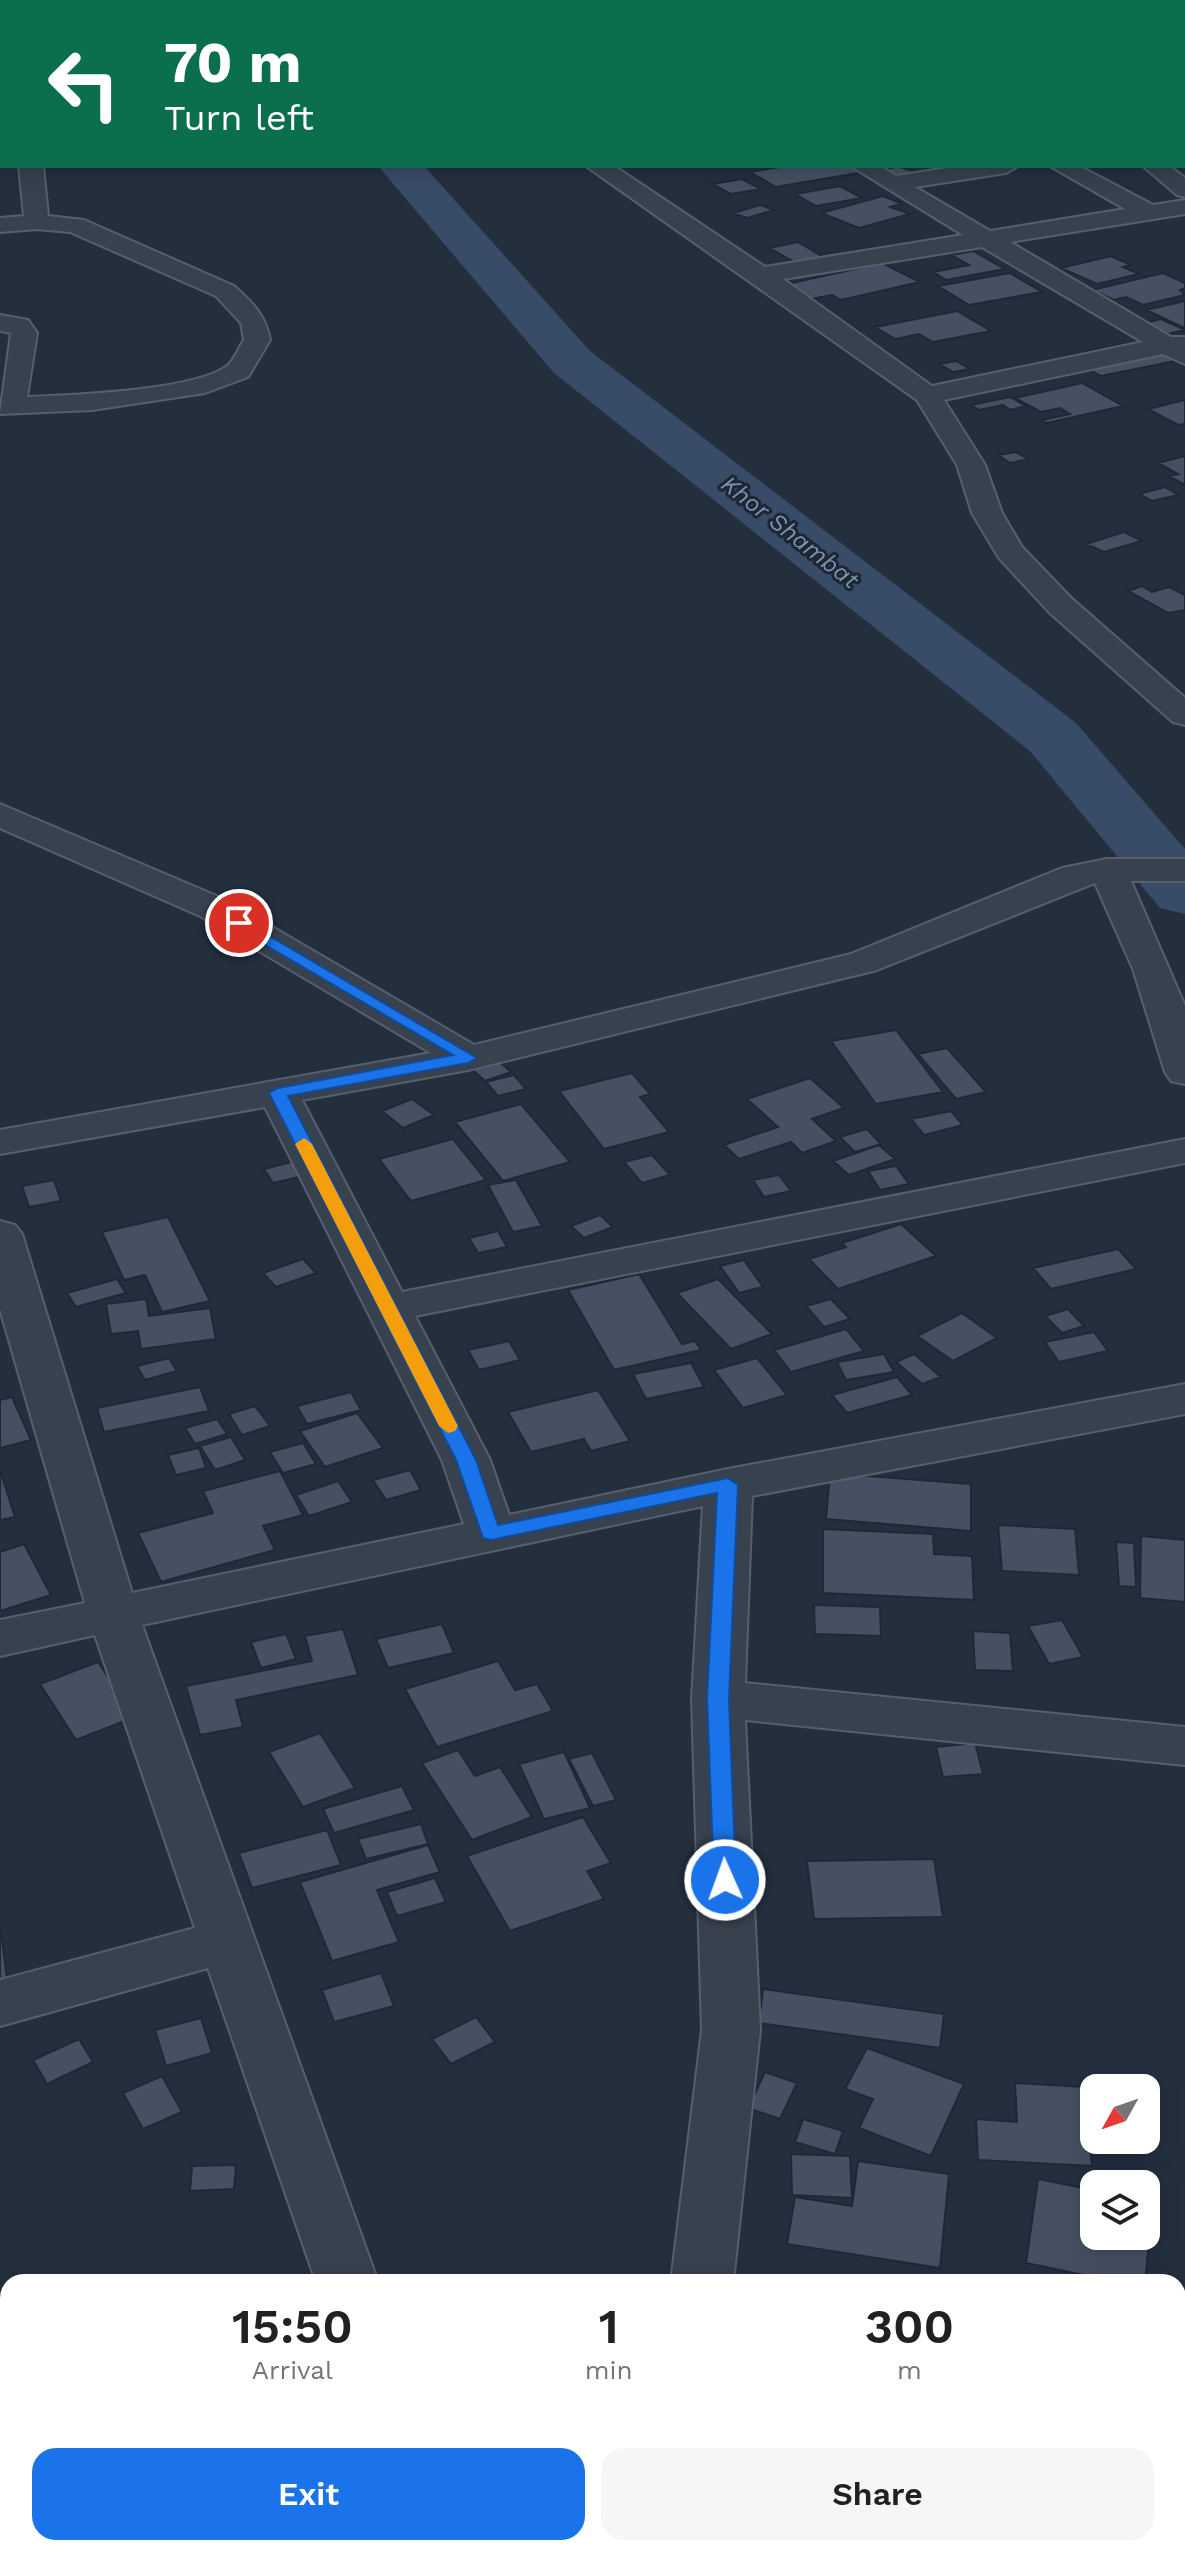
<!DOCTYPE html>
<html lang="en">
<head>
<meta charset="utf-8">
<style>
	:root { --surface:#fff; --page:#f6f6f6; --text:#202124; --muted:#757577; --accent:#1a73e8 }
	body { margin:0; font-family:"Work Sans",sans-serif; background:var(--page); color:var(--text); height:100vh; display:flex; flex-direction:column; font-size:30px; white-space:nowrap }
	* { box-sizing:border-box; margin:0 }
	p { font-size:26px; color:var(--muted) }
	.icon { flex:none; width:44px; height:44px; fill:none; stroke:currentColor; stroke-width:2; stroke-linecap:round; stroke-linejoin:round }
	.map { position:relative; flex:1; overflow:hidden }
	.side { position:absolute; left:0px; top:2274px; width:1186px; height:282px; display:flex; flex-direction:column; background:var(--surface); border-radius:24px 24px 0 0; box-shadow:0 4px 20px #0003 }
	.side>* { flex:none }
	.guide { position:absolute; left:0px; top:0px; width:1186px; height:168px; box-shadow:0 4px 20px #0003; background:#0b6e4f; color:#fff; overflow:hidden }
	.needle { width:52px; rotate:230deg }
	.buttons { position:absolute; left:1080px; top:2074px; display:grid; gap:16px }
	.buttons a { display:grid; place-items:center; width:80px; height:80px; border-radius:16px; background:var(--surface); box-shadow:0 4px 20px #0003; font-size:40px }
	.pin { position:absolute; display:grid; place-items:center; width:68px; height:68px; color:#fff; margin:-34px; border:4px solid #fff; border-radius:50%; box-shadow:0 2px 8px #0007 }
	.me { position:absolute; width:88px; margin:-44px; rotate:358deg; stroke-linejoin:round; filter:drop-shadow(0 0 6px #0008) }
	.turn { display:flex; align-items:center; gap:28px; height:168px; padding:0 32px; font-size:36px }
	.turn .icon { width:104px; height:104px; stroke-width:2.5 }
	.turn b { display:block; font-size:56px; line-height:68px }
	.eta { display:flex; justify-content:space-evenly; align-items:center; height:136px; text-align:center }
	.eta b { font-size:48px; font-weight:600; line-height:56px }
	.cta { display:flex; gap:16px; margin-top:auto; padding:16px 32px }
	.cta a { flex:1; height:92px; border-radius:24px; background:var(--accent); color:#fff; font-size:32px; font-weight:600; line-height:92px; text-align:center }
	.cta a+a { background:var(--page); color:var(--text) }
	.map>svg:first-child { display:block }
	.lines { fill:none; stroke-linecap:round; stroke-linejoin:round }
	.river { fill:#394c67; fill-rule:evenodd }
	.building { fill:#455162; stroke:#1f2835; stroke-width:2 }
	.minor-casing { stroke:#565f6c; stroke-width:4 }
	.minor { fill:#38414e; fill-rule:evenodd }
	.route { fill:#1a73e8; stroke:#114b97; stroke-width:2 }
	.slow { fill:#f59e0b }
	.labels { text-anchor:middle; stroke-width:6; stroke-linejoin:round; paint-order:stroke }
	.far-water-label { font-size:24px; font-style:italic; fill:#7c92b1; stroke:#1d2633 }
</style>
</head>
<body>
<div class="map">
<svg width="1185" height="2555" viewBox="0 0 1185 2555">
	<rect width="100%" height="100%" fill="#242f3e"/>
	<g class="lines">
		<path class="river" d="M 299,0 L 337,0 L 337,2 L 299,2 Z
			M 378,166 L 424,166 L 590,351 L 1076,723 L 1185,849 L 1185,914 L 1160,908 L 1030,751 L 554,373 Z"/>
	</g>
	<path class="building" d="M 785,166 L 853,166 L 864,172 L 776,187 L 750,172 Z
		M 898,166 L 915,172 L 901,176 L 883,170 Z
		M 742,179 L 761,189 L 731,194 L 712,184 Z
		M 840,186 L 862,198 L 816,206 L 795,194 Z
		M 883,196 L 902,204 L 890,207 L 910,214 L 859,228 L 821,213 Z
		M 760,205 L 774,210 L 747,218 L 733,213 Z
		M 798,242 L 820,255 L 835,252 L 842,256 L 798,264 L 769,248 Z
		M 973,251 L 1005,269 L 946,280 L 933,272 L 969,265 L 951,255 Z
		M 1111,256 L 1131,265 L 1123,267 L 1139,274 L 1097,284 L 1061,268 Z
		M 882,263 L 920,282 L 841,300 L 832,295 L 811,299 L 783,285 Z
		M 1010,273 L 1042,292 L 969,305 L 938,286 Z
		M 1163,273 L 1185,283 L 1185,288 L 1180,290 L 1185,295 L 1143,305 L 1126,297 L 1114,300 L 1092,290 Z
		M 1185,301 L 1185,328 L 1146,310 Z
		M 957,311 L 991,331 L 933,342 L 919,334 L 895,339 L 875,327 Z
		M 1161,319 L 1185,330 L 1168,334 L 1145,323 Z
		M 1129,343 L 1149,354 L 1164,351 L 1180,360 L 1101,376 L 1065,356 Z
		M 956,361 L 970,369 L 953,372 L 939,364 Z
		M 1082,383 L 1123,406 L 1047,423 L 1042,420 L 1070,414 L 1060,408 L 1041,412 L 1015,398 Z
		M 1010,397 L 1026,406 L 1010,410 L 1003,405 L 979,410 L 971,405 Z
		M 1185,400 L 1185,424 L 1178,425 L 1148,409 Z
		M 1016,452 L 1028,459 L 1010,463 L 998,455 Z
		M 1185,456 L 1185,485 L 1169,476 L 1178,474 L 1158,463 Z
		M 1165,487 L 1178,495 L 1152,501 L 1139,494 Z
		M 1124,532 L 1142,541 L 1104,552 L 1086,544 Z
		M 1142,586 L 1152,592 L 1169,587 L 1185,595 L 1185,610 L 1168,613 L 1128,591 Z
		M 896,1030 L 943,1092 L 876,1104 L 831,1041 Z
		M 947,1048 L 986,1092 L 956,1099 L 918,1054 Z
		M 492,1055 L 511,1072 L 485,1081 L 466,1064 Z
		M 632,1073 L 650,1094 L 640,1097 L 669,1132 L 604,1149 L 559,1091 Z
		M 514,1075 L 526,1089 L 498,1096 L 486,1082 Z
		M 810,1078 L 844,1108 L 812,1119 L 836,1141 L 802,1153 L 791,1142 L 739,1159 L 724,1145 L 778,1127 L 747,1099 Z
		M 412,1099 L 434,1115 L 403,1128 L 382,1111 Z
		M 521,1104 L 570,1162 L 503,1181 L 455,1122 Z
		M 951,1111 L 963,1125 L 924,1135 L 911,1119 Z
		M 867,1129 L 881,1144 L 855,1152 L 840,1137 Z
		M 453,1139 L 486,1180 L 411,1201 L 379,1159 Z
		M 879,1145 L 895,1159 L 849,1175 L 833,1161 Z
		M 652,1155 L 670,1175 L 642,1183 L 624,1162 Z
		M 295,1161 L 304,1176 L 273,1183 L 264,1169 Z
		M 896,1166 L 909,1184 L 880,1190 L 868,1171 Z
		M 779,1175 L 791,1191 L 764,1197 L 753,1180 Z
		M 54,1180 L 61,1201 L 29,1207 L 22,1186 Z
		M 516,1180 L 542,1226 L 513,1232 L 488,1185 Z
		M 600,1215 L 613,1227 L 584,1238 L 571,1226 Z
		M 168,1217 L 210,1301 L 162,1312 L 145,1275 L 124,1280 L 102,1232 Z
		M 901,1224 L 936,1256 L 838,1289 L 809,1259 L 846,1247 L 842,1243 Z
		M 498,1231 L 507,1247 L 478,1253 L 469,1238 Z
		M 1118,1249 L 1136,1269 L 1051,1289 L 1033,1268 Z
		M 303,1259 L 316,1273 L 276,1287 L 263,1273 Z
		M 744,1260 L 763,1287 L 739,1293 L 720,1266 Z
		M 639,1274 L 682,1344 L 695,1341 L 701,1350 L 614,1370 L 568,1290 Z
		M 117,1279 L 126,1293 L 76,1307 L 67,1293 Z
		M 718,1279 L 772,1334 L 731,1349 L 677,1293 Z
		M 146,1299 L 149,1316 L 210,1308 L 216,1339 L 141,1349 L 138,1331 L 111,1334 L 106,1304 Z
		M 831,1299 L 850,1319 L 824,1327 L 806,1306 Z
		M 1068,1309 L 1084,1326 L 1062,1333 L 1045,1316 Z
		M 962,1313 L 997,1338 L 953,1361 L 917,1336 Z
		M 846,1329 L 864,1351 L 791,1372 L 774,1350 Z
		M 1094,1332 L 1108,1351 L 1059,1362 L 1045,1342 Z
		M 509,1341 L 520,1360 L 479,1370 L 468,1350 Z
		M 884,1354 L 894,1372 L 846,1380 L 837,1362 Z
		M 914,1354 L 941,1377 L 922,1384 L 896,1362 Z
		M 169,1358 L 177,1371 L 145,1380 L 137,1366 Z
		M 757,1358 L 787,1395 L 743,1408 L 714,1370 Z
		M 691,1363 L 704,1387 L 646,1399 L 633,1374 Z
		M 897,1377 L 912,1395 L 847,1413 L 832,1395 Z
		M 200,1387 L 209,1411 L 104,1432 L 97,1408 Z
		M 598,1390 L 630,1441 L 591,1451 L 584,1439 L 531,1452 L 508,1412 Z
		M 351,1392 L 361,1410 L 307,1424 L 297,1406 Z
		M 12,1397 L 31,1440 L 0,1448 L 0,1400 Z
		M 255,1406 L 270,1426 L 242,1435 L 229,1414 Z
		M 357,1413 L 383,1448 L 325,1467 L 300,1431 Z
		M 217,1419 L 227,1434 L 195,1444 L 185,1428 Z
		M 231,1437 L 245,1460 L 215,1470 L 200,1446 Z
		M 303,1443 L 316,1464 L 283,1473 L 270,1452 Z
		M 199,1448 L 206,1468 L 176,1475 L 168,1455 Z
		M 0,1470 L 15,1517 L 0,1520 Z
		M 410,1470 L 421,1490 L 386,1500 L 373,1480 Z
		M 280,1471 L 303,1515 L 263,1526 L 275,1550 L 161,1582 L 138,1533 L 213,1513 L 203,1491 Z
		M 830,1473 L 971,1484 L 971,1531 L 826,1519 Z
		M 338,1481 L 352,1502 L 309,1516 L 296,1495 Z
		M 998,1525 L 1075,1529 L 1079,1575 L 1002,1571 Z
		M 823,1529 L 933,1534 L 934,1554 L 972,1556 L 974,1600 L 823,1593 Z
		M 1141,1536 L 1185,1540 L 1185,1602 L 1140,1598 Z
		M 1116,1542 L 1134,1543 L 1136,1587 L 1119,1586 Z
		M 24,1544 L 51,1595 L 0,1611 L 0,1552 Z
		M 814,1605 L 880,1607 L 881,1636 L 815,1634 Z
		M 1062,1620 L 1083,1657 L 1049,1664 L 1028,1626 Z
		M 442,1624 L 454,1653 L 388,1668 L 376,1639 Z
		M 343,1629 L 358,1675 L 236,1700 L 243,1727 L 200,1735 L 186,1686 L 312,1661 L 305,1636 Z
		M 973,1631 L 1010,1633 L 1013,1671 L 975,1670 Z
		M 286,1634 L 296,1659 L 261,1668 L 251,1642 Z
		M 498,1661 L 515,1690 L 537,1684 L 553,1711 L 437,1747 L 405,1689 Z
		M 98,1662 L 135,1717 L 76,1740 L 40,1684 Z
		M 320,1733 L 355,1788 L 303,1807 L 269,1752 Z
		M 975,1743 L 983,1774 L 943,1777 L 936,1747 Z
		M 458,1750 L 475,1776 L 500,1767 L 532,1817 L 472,1840 L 422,1763 Z
		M 564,1752 L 590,1808 L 544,1819 L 519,1764 Z
		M 592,1753 L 616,1800 L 593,1806 L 569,1759 Z
		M 402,1786 L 414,1810 L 334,1833 L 323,1809 Z
		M 583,1817 L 611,1863 L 587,1871 L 604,1899 L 510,1931 L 467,1856 Z
		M 421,1824 L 428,1844 L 366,1859 L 358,1839 Z
		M 327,1830 L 341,1865 L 252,1888 L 239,1853 Z
		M 428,1845 L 440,1872 L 377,1890 L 399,1942 L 332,1961 L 300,1882 Z
		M 934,1859 L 943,1917 L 814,1919 L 807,1861 Z
		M 435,1878 L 446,1902 L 397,1916 L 387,1892 Z
		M 0,1924 L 7,1978 L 0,1979 Z
		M 381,1973 L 394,2006 L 334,2022 L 322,1990 Z
		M 763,1989 L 944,2014 L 940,2048 L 759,2023 Z
		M 476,2017 L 495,2042 L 451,2064 L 432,2039 Z
		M 201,2018 L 212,2053 L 166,2066 L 155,2030 Z
		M 79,2039 L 93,2062 L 47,2084 L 33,2060 Z
		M 867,2048 L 964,2084 L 931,2156 L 859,2128 L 873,2099 L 845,2089 Z
		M 765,2072 L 797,2083 L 780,2119 L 748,2108 Z
		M 162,2076 L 182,2112 L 143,2129 L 123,2093 Z
		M 1015,2083 L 1085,2087 L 1092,2166 L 978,2160 L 976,2119 L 1017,2122 Z
		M 803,2119 L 843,2131 L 835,2154 L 795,2142 Z
		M 791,2154 L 850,2156 L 852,2198 L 792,2195 Z
		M 858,2161 L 949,2174 L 940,2268 L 787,2244 L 795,2197 L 852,2206 Z
		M 236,2165 L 234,2189 L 190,2191 L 192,2166 Z
		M 1038,2179 L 1094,2190 L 1094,2236 L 1146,2236 L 1146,2200 L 1153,2201 L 1145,2282 L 1117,2282 L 1026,2263 Z
		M 826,2548 L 879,2548 L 879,2555 L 826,2555 Z
		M 885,2548 L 920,2548 L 1051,2555 L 885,2555 Z"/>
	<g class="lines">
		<defs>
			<path id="minor" d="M 56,0 L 76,0 L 77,2 L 57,2 Z
				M 546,0 L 568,0 L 569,2 L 547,2 Z
				M 828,0 L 851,0 L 852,2 L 829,2 Z
				M 905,0 L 938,0 L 904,2 Z
				M 1184,8 L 1185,8 L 1185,20 L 1184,20 Z
				M 0,45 L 2,45 L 2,57 L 0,57 Z
				M 1184,48 L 1185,48 L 1185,60 L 1184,60 Z
				M 1185,111 L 1185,125 L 1184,126 L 1184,112 Z
				M 19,166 L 43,166 L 48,216 L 84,220 L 234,286 C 252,302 266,316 270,340 L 248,377 L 205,393 L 92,410 L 0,414 L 11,333 L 0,331 L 0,315 L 28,320 L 37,333 L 27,397 C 72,395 193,391 227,366 C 234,361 239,347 244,340 L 241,323 L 216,296 L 70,232 L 37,229 L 0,232 L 0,218 L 24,216 Z
				M 586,166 L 614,166 L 765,267 L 963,235 L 851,166 L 880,166 L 896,176 L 960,166 L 1018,166 L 1006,173 L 915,187 L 990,231 L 1125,209 L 1050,166 L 1079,166 L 1153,205 L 1185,200 L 1185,214 L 1010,242 L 1171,337 L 1185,337 L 1185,364 L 1163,354 L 944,400 L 985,465 L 1002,513 L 1022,547 L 1071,598 L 1185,698 L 1185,725 L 1173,722 L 1049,612 L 999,558 L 972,513 L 957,465 L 917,400 ZM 982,247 L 1143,342 L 932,386 L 783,279 Z
				M 1143,166 L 1169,166 L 1185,178 L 1185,197 L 1177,195 Z
				M 0,804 L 226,900 L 474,1045 L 851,954 L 1062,868 L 1107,859 L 1185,859 L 1185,881 L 1131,881 L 1185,1006 L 1185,1084 L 1171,1081 L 1165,1072 L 1133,969 L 1095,883 L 877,970 L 468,1070 L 302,1100 L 402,1292 L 1185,1139 L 1185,1163 L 415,1316 L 490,1460 L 509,1515 L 728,1469 L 1185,1384 L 1185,1414 L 752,1496 L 745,1683 L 1185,1727 L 1185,1765 L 745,1720 L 760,2030 L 733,2282 L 671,2282 L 702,2030 L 692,1699 L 703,1506 L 142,1625 L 378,2282 L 316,2282 L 208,1968 L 0,2026 L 0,1980 L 195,1928 L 95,1635 L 0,1656 L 0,1620 L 85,1603 L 0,1309 L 0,1221 L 15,1225 L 22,1234 L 132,1593 L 464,1524 L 442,1460 L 265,1107 L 0,1154 L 0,1130 L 431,1053 L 200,916 L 0,828 Z
				M 1178,2435 L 1185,2435 L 1185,2495 L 1178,2495 Z
				M 412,2548 L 480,2548 L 483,2555 L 415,2555 Z
				M 639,2548 L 707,2548 L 707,2555 L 639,2555 Z"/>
		</defs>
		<use href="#minor" class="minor-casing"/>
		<use href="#minor" class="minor"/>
	</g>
	<path class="route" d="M 239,918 L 477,1058 L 468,1063 L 288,1096 L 476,1460 L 498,1525 L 728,1478 L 738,1485 L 729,1699 L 736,1880 L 733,1886 L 717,1886 L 714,1880 L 707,1699 L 717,1493 L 491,1540 L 483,1538 L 456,1460 L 269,1093 L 278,1088 L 453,1055 L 233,926 L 231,923 Z"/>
	<path class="slow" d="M 304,1138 L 312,1144 L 458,1426 L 455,1431 L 448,1433 L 439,1426 L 295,1144 Z"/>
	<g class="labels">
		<g class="far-water-label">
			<text transform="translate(790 532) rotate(38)" y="8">Khor Shambat</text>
		</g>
	</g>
</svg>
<div class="buttons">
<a><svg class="needle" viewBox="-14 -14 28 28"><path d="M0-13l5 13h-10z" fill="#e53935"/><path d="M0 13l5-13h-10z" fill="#757577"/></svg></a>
<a><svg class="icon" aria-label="layers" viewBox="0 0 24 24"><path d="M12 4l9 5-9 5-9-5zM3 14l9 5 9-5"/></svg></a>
</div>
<div class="pin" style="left:239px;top:923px;background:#d93025"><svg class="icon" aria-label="arrive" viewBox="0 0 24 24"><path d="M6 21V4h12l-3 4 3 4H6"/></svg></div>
<svg class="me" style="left:725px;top:1880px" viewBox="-20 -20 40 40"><circle r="17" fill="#1a73e8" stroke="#fff" stroke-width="3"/><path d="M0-11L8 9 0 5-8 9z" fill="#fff"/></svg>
<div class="guide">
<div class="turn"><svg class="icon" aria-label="left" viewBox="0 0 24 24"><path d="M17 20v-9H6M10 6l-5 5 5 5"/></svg><div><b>70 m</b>Turn left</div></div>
</div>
<section class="side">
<div class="eta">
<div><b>15:50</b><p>Arrival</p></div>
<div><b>1</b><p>min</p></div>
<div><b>300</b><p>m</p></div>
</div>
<div class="cta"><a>Exit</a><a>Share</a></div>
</section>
</div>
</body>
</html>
